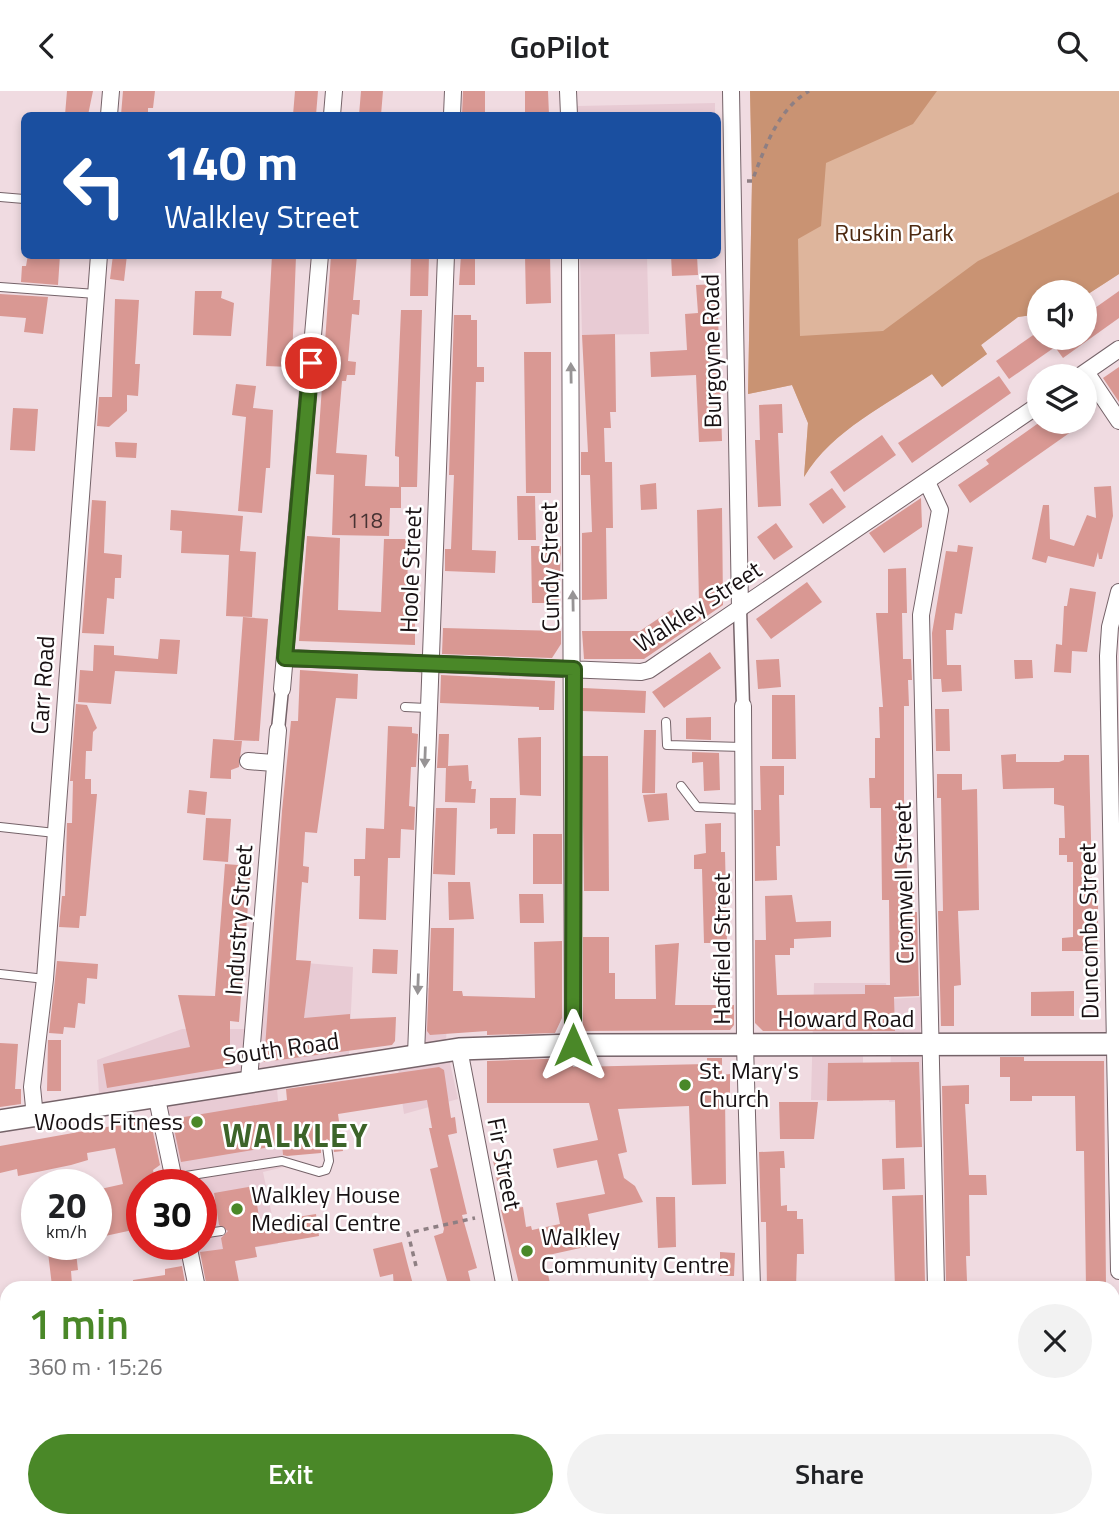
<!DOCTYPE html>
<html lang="en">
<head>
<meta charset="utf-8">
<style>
	:root { --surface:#fff; --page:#f2f2f2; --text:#202124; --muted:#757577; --accent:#4a8828 }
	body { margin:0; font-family:"Titillium Web",sans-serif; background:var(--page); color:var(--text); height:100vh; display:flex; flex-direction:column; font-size:26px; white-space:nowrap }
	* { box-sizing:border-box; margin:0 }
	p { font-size:23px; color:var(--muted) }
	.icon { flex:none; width:38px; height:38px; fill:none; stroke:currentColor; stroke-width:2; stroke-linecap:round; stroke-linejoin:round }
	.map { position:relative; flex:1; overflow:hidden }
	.side { position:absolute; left:0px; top:1190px; width:1120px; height:247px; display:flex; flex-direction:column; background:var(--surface); border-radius:21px 21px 0 0; box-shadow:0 4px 10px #0003 }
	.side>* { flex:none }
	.guide { position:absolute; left:21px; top:21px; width:700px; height:147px; border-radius:10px; box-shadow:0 4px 10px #0003; background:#1a4fa0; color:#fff; overflow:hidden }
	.fabs { position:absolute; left:1027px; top:189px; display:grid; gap:14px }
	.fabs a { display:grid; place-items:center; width:70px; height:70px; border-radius:50%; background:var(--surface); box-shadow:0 4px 10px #0003; font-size:35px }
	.speed { position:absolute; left:21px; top:1078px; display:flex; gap:14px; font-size:35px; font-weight:700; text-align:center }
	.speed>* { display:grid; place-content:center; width:91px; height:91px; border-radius:50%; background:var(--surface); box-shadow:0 4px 10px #0003; line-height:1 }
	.speed small { font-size:18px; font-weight:400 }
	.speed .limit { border:10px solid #d22; background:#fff; color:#111 }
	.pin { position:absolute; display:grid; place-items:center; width:60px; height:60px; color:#fff; margin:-30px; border:4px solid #fff; border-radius:50%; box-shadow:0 2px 7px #0007 }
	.me { position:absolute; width:77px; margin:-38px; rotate:0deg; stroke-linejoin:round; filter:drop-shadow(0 0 5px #0008) }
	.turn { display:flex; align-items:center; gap:24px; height:147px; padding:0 28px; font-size:32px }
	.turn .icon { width:91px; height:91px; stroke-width:2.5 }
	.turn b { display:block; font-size:49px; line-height:60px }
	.round { display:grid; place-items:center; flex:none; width:74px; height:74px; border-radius:37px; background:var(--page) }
	.overview { display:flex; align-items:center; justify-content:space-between; height:119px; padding:0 28px }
	h1 { font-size:42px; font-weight:600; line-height:52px; color:var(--accent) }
	.button { display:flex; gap:14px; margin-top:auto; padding:14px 28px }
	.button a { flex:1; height:80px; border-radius:42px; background:var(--accent); color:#fff; font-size:28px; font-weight:600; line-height:80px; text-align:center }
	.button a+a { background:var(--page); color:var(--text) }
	header { display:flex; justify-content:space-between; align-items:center; height:91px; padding:0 28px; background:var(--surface); font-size:32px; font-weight:600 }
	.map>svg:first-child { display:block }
	.built { fill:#e8cbd4 }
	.green { fill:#deb59c }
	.forest { fill:#c99373 }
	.building { fill:#d99893 }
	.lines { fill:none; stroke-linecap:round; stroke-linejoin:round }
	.service-casing { stroke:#756369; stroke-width:10 }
	.pedestrian-casing { stroke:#756369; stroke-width:15 }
	.minor-casing { stroke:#756369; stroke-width:18 }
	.tertiary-casing { stroke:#756369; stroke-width:24 }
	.path { stroke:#8e7f83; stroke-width:3.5; stroke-dasharray:5 5; stroke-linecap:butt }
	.service { stroke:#fff; stroke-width:8 }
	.pedestrian { stroke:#fff; stroke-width:12 }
	.minor { stroke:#fff; stroke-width:16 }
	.tertiary { stroke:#fff; stroke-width:21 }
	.oneway { fill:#979495 }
	.route-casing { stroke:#30581a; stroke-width:18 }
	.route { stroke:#4a8828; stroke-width:12 }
	.poi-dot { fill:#4a8828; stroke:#fff; stroke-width:2.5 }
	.labels { text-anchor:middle; stroke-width:5; stroke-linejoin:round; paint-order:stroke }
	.number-label { font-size:21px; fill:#483333 }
	.park-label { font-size:24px; fill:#4d2910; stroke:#fff }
	.street-label { font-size:24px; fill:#181113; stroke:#fff }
	.poi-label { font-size:24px; fill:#181113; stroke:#fff; text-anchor:start }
	.district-label { font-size:32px; font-weight:bold; letter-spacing:2px; fill:#3c6429; stroke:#fff }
</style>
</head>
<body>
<header><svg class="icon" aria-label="back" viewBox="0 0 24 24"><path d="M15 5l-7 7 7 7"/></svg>GoPilot<svg class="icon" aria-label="search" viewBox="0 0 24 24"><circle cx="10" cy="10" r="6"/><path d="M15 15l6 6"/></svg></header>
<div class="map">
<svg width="1119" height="1436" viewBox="0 0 1119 1436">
	<rect width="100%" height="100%" fill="#f0dbe1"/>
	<path class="built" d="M 715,12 L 715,24 L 578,24 L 578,15 Z
		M 580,165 L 647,165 L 649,243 L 582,244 Z
		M 271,869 L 353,876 L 348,985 L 277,998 L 284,1076 L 263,1081 L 278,1153 L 194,1165 L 192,1153 L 201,1153 L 201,1094 L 181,1094 L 163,996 L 99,1004 L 97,969 L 182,938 L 260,938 Z
		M 814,892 L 886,892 L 888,908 L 924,906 L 920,943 L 863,944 L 863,1010 L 811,1009 Z
		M 414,896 L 448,898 L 446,954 L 458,1008 L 404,1023 L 398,982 L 413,954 Z
		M 891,958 L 921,958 L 923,1009 L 889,1011 Z"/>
	<path class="green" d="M 750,0 L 1119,0 L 1119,183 L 1085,205 L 1085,201 L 1040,201 L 1039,234 L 1032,224 L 1018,226 L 981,254 L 987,263 L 942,296 L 932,283 C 888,313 832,339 804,386 L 808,332 L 792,294 L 748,303 L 752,90 Z"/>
	<path class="forest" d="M 750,0 L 937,0 L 913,33 L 826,72 L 821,135 L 798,148 L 800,245 L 883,240 L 978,170 L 1119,101 L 1119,183 L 1085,205 L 1085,201 L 1040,201 L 1039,234 L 1032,224 L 1018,226 L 981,254 L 987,263 L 942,296 L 932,283 C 888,313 832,339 804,386 L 808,332 L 792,294 L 748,303 L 752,90 Z"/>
	<path class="building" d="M 67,0 L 93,0 L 88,24 L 65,24 Z
		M 123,0 L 155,0 L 153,17 L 148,17 L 148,24 L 121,24 Z
		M 295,0 L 318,0 L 316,24 L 293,24 Z
		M 361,0 L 383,0 L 381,24 L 359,24 Z
		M 463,0 L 485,0 L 485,24 L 462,24 Z
		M 525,0 L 548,0 L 549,24 L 525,24 Z
		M 28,164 L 60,164 L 58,194 L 21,191 L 22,175 L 26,175 Z
		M 113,164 L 127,164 L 124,190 L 110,188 Z
		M 272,164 L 296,165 L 292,269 L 289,269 L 289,276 L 266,275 Z
		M 331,164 L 357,164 L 353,209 L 360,209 L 359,224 L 352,223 L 348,270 L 356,271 L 355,284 L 347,284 L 346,290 L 342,290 L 336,362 L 367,364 L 365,395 L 401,396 L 401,417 L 390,417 L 389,445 L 332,444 L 334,384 L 316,383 Z
		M 411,164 L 429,164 L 428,205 L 410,205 Z
		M 461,164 L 475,164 L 475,194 L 459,194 Z
		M 525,164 L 550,164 L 551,212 L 526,213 Z
		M 671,164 L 697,164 L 698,184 L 672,185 Z
		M 717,193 L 722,350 L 699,351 L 696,284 L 651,286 L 650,261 L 687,259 L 685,223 L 698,222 L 696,194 Z
		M 195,200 L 222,200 L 221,207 L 234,212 L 231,245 L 193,244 Z
		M 1119,200 L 1119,227 L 1063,267 L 1055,256 L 1009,288 L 996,270 L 1039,240 L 1040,247 L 1085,247 L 1085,224 Z
		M 0,203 L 48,206 L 43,243 L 24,241 L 26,227 L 0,225 Z
		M 115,208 L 139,209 L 135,273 L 140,273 L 138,305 L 127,304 L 127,320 L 109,336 L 97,335 L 99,306 L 112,306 Z
		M 401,219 L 422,219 L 417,396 L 399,396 L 399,366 L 395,365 L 395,360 Z
		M 454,224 L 471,224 L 471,229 L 477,229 L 477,276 L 484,276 L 484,291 L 476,291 L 472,459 L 496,460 L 495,482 L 445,480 L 445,458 L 451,458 L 454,384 L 449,384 Z
		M 615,243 L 616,321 L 610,321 L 611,337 L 604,337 L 605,371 L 612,371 L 613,437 L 606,437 L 607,508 L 582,509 L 582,442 L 592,441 L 590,384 L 581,384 L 581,361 L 588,361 L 582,244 Z
		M 524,261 L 551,261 L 551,402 L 526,402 Z
		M 1119,276 L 1119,311 L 1103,287 Z
		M 999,285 L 1011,302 L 912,372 L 898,352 Z
		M 236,293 L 256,295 L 253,317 L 273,319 L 270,377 L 266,377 L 262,422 L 238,420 L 246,326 L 232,324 Z
		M 782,313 L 783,342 L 778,342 L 781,415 L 758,416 L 755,349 L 760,349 L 759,314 Z
		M 13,317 L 38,318 L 35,360 L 10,359 Z
		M 1040,331 L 1085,331 L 970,412 L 958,394 L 989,373 L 986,369 Z
		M 882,344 L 896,364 L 844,401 L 830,381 Z
		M 115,351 L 137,352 L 136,367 L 116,366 Z
		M 656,392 L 657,418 L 641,419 L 640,394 Z
		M 1111,395 L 1113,425 L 1102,468 L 1099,468 L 1098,461 L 1094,476 L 1048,465 L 1046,472 L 1032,468 L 1043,414 L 1049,414 L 1050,448 L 1074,455 L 1087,424 L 1096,427 L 1094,396 Z
		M 832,397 L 846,416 L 823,433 L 809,413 Z
		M 517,405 L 535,405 L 536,449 L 518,449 Z
		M 921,407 L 922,436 L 884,462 L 869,442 Z
		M 92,409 L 106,410 L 104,462 L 122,464 L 121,487 L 115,487 L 114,508 L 107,507 L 104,543 L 82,542 Z
		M 722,417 L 723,514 L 644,568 L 584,568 L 582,540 L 640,540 L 674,517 L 679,527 L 699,512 L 697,419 Z
		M 171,419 L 243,425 L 240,460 L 256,461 L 252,526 L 226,525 L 229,464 L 181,462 L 182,440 L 170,439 Z
		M 776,432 L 793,456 L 774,469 L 757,446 Z
		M 307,445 L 340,447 L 338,519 L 381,521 L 384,448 L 408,448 L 407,526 L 415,526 L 415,554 L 299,550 Z
		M 958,454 L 973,456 L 962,523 L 955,522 L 953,539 L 946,539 L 947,574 L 961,574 L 962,600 L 942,601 L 941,588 L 933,588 L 932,542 L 946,460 L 957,461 Z
		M 531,455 L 561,455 L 559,512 L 532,512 Z
		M 906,477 L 907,522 L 902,522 L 903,568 L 911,568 L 912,589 L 908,589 L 909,615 L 904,615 L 904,708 L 908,801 L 914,801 L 914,821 L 917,821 L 919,905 L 894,906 L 895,940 L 763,940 L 755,932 L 755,849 L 766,849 L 765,805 L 792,804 L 796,831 L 831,830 L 831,846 L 794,848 L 794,857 L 790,857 L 790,864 L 775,864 L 777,904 L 865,903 L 865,894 L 890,894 L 889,809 L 882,809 L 881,717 L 870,717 L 869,687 L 875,687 L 875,647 L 880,647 L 879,616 L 883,616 L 876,522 L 888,522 L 888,478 Z
		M 807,491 L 822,511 L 771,548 L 756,528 Z
		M 1070,497 L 1096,501 L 1087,561 L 1072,560 L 1071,582 L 1054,581 L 1056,553 L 1062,554 L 1064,515 L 1067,515 Z
		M 243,526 L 268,528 L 259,650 L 234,649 Z
		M 443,537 L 561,540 L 561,553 L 552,567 L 442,563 Z
		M 160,548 L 180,549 L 177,583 L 115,580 L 111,613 L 78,611 L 80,579 L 93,580 L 94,554 L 114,555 L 114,564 L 158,568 Z
		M 710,561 L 721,577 L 664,617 L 652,601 Z
		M 779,568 L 781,596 L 758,598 L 756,569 Z
		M 1014,569 L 1032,569 L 1033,587 L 1015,588 Z
		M 300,579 L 358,583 L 357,608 L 336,607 L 317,742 L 305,741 L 303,775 L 309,776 L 308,792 L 302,791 L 296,869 L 311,870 L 304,927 L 350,923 L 350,928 L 396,926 L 395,950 L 392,954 L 264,971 L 282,720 L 291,630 L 298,630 Z
		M 441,584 L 555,590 L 554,619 L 539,619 L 539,616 L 440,612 Z
		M 583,597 L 646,600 L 645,622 L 582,620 Z
		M 772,604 L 795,604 L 796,668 L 772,668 Z
		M 76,613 L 87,614 L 97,637 L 93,641 L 92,660 L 86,660 L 85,688 L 91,688 L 91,703 L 97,703 L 86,825 L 80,825 L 79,837 L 59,836 L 62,805 L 65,805 L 67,732 L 72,732 L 73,690 L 70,690 Z
		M 935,618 L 949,618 L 950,660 L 936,660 Z
		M 711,626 L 711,649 L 686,648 L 686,627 Z
		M 388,635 L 412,636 L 412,642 L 418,643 L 416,676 L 411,676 L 409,715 L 415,716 L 414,739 L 401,738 L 400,767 L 388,767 L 386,829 L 359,828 L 360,785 L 354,785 L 354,768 L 365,768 L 366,737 L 384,738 Z
		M 644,639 L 656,639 L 655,702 L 642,702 Z
		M 439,643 L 449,643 L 448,675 L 468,674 L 469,690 L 472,690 L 471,698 L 476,698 L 475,712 L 445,711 L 446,677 L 437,677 Z
		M 541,646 L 541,705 L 520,704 L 518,647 Z
		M 213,648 L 242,650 L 239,676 L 231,679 L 231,688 L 210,687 Z
		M 692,661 L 719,662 L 720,699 L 704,700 L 703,671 L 692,672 Z
		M 1016,663 L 1016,671 L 1059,671 L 1064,669 L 1064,664 L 1089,664 L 1092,789 L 1098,789 L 1098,860 L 1062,860 L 1062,847 L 1073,846 L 1073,771 L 1067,771 L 1067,764 L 1059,764 L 1059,747 L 1065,747 L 1064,715 L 1054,713 L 1054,697 L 1003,698 L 1001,664 Z
		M 582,665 L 608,665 L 609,800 L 584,800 Z
		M 760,675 L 784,675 L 784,704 L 779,704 L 780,755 L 776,755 L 777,789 L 755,790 L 754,719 L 761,719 Z
		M 937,683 L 962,683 L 962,699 L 977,698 L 979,819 L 958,820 L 961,894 L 954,895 L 954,935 L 941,935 L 938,820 L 943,820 L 941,707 L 937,707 Z
		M 189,699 L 207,701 L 205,724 L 187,722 Z
		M 667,702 L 669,729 L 648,731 L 643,704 Z
		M 490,707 L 516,707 L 515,743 L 497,743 L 497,737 L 490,738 Z
		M 436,717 L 457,717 L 455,784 L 433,783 Z
		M 206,727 L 231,728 L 228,771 L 203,769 Z
		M 721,732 L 721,761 L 725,761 L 727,852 L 704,852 L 702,778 L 694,778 L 694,764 L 706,762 L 705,733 Z
		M 533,743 L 562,743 L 562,793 L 533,793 Z
		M 225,773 L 251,775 L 239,931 L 230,930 L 230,976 L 107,997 L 103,973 L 190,956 L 178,904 L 215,905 Z
		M 448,791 L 470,791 L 474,828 L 449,829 Z
		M 519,803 L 543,803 L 544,832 L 520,832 Z
		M 431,837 L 454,837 L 453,900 L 462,900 L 463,905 L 535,907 L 534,851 L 562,850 L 562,927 L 555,942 L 487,944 L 487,940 L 430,944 L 427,940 Z
		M 583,846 L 609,846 L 609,882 L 615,882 L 615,908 L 656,908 L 655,854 L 679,852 L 675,914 L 734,914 L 734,934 L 730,939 L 583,940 Z
		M 373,858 L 398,859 L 397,883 L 372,882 Z
		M 57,870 L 98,873 L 97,888 L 87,887 L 85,913 L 78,912 L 75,937 L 64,936 L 63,943 L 49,942 Z
		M 1074,900 L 1074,925 L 1031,925 L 1031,901 Z
		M 48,949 L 61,949 L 61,1000 L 47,1000 Z
		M 0,952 L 18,953 L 15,998 L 21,998 L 21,1013 L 0,1016 Z
		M 1000,966 L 1024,966 L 1024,970 L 1104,970 L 1106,1197 L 1086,1197 L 1084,1060 L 1076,1060 L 1075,1005 L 1032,1005 L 1032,1010 L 1010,1010 L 1010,986 L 1000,986 Z
		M 572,967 L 573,976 L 707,973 L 707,967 L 722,967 L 722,984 L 730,983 L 730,1004 L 725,1004 L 726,1093 L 692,1094 L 689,1015 L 618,1018 L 627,1061 L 618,1063 L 624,1087 L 635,1095 L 643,1111 L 588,1123 L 594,1154 L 544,1165 L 551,1197 L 520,1197 L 501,1119 L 523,1116 L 526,1136 L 531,1135 L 532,1139 L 560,1133 L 556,1112 L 605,1103 L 597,1069 L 557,1077 L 553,1058 L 598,1049 L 589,1012 L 487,1012 L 487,970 Z
		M 919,971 L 922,1056 L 896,1057 L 895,1009 L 827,1010 L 828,972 Z
		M 439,976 L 444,979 L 451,1027 L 455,1026 L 457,1042 L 448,1044 L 467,1123 L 462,1124 L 477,1177 L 468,1180 L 472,1197 L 449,1197 L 434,1145 L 443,1142 L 444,1138 L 430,1078 L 438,1076 L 429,1037 L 432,1037 L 427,1009 L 338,1023 L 343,1060 L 334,1061 L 333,1052 L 327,1048 L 321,1053 L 321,1062 L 287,1065 L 283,1064 L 282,1054 L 181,1071 L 172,1028 L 287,1009 L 286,998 Z
		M 969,994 L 969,1013 L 965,1013 L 969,1084 L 986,1084 L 987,1104 L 969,1104 L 970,1165 L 966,1165 L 967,1190 L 946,1190 L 942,995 Z
		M 779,1011 L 818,1011 L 814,1048 L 780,1048 Z
		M 146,1029 L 147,1032 L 151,1032 L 160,1074 L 153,1079 L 156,1094 L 142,1094 L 142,1137 L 105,1145 L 96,1099 L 123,1093 L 115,1057 L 87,1062 L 88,1069 L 71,1074 L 18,1085 L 17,1078 L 0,1082 L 0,1055 Z
		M 784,1060 L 785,1077 L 780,1077 L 781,1115 L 787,1114 L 787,1120 L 797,1120 L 797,1128 L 803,1128 L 804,1163 L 797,1163 L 796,1197 L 767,1197 L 766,1131 L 761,1131 L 759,1061 Z
		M 505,1061 L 511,1087 L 497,1090 L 492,1064 Z
		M 904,1067 L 905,1098 L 883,1099 L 882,1068 Z
		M 254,1095 L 260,1132 L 316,1123 L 319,1145 L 255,1156 L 257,1166 L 235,1170 L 239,1191 L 230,1192 L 231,1197 L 207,1197 L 200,1161 L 223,1158 L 221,1147 L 228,1140 L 219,1134 L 214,1102 Z
		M 923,1104 L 925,1191 L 920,1191 L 920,1197 L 895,1197 L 892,1105 Z
		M 656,1106 L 675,1106 L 676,1156 L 658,1157 Z
		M 402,1151 L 407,1171 L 414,1197 L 394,1197 L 393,1183 L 380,1186 L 373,1158 Z
		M 47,1153 L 75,1153 L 78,1179 L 71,1180 L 72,1193 L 52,1195 Z
		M 720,1161 L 735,1162 L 734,1185 L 720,1185 Z
		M 182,1175 L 186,1197 L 133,1197 L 133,1189 L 165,1184 L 165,1178 Z"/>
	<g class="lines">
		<defs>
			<path id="service" d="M 0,106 L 24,108
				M 0,196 L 96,203
				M 405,616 L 427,617
				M 666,631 L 667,654 L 743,656
				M 681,695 L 697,716 L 743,718
				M 0,736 L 55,742
				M 0,883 L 45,888
				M 173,1087 L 282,1070 L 319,1081 L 326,1079 L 329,1070 L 327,1055
				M 201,1143 L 221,1140"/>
			<path id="pedestrian" d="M 740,518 L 743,615
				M 278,639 L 282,598"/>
			<path id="minor" d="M 568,0 L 569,24
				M 731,0 L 740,518
				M 109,24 L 111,0
				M 332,24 L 334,0
				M 452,24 L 453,0
				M 570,164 L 573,954
				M 1086,281 L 1119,330
				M 1080,285 L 1119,258
				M 927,391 L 940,419 L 921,524 L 936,1197
				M 1119,501 L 1110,536 L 1108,565 L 1119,1180
				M 285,567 L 641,581 L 649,579 L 1040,313
				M 282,598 L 320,164
				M 743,615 L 745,954 L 752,1197
				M 248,670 L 274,672
				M 459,958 L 505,1197
				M 416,964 L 446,164
				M 249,989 L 278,639
				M 156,1003 L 175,1094
				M 35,1026 L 32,996 L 45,888 L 99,164
				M 188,1153 L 197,1197
				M 1113,1333 L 1119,1329
				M 0,1356 L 7,1356
				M 244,1430 L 246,1436
				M 552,1430 L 553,1436
				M 841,1430 L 856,1436
				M 943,1430 L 943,1436
				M 972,1436 L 979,1430"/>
			<path id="tertiary" d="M 0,1030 L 459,958 L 573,954 L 1119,953"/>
		</defs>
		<use href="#service" class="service-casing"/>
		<use href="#pedestrian" class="pedestrian-casing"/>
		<use href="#minor" class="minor-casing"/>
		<use href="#tertiary" class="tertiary-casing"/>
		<path class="path" d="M 747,90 L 752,90 C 765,57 777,19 809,0
			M 416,1175 L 408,1142 L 475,1127"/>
		<use href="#service" class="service"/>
		<use href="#pedestrian" class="pedestrian"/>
		<use href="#minor" class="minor"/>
		<use href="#tertiary" class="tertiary"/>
	</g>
	<defs><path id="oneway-solid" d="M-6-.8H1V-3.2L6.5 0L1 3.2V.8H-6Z" transform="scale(1.75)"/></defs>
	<g class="oneway">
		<use href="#oneway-solid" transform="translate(571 282) rotate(-91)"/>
		<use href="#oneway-solid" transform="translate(573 510) rotate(-91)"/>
		<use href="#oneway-solid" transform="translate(425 666) rotate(92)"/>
		<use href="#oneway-solid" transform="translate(418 893) rotate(92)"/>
	</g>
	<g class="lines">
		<defs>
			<path id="route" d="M 311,272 L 285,567 L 574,578 L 573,954"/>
		</defs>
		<use href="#route" class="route-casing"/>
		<use href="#route" class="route"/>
	</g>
	<g class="poi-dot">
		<circle cx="685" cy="994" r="7"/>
		<circle cx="197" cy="1031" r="7"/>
		<circle cx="237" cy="1118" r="7"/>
		<circle cx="527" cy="1160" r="7"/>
	</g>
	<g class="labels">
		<g class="number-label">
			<text x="365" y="437">118</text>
		</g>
		<g class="park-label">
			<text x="894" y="150">Ruskin Park</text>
		</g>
		<g class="street-label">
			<text transform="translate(712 260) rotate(-91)" y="8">Burgoyne Road</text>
			<text transform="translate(550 476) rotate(-91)" y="8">Cundy Street</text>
			<text transform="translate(411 479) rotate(-88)" y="8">Hoole Street</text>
			<text transform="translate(698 516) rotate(-33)" y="8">Walkley Street</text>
			<text transform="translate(43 594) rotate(-86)" y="8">Carr Road</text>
			<text transform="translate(904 792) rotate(-91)" y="8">Cromwell Street</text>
			<text transform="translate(239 829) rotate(-86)" y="8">Industry Street</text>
			<text transform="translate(1089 840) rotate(-91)" y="8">Duncombe Street</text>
			<text transform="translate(722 858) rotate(-90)" y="8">Hadfield Street</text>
			<text x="846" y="936">Howard Road</text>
			<text transform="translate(281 958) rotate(-8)" y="8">South Road</text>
			<text transform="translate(504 1073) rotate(79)" y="8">Fir Street</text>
		</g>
		<g class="poi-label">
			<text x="699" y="988">St. Mary's<tspan x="699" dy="28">Church</tspan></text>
			<text x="183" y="1039" text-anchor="end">Woods Fitness</text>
			<text x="251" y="1112">Walkley House<tspan x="251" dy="28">Medical Centre</tspan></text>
			<text x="541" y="1154">Walkley<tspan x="541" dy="28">Community Centre</tspan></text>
		</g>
		<g class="district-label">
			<text x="296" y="1056">WALKLEY</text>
		</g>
	</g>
</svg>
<div class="fabs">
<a><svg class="icon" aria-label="sound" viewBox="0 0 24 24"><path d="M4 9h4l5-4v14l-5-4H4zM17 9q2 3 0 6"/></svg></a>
<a><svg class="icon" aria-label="layers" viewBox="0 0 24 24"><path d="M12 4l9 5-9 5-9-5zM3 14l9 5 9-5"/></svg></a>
</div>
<div class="speed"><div>20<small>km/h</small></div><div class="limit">30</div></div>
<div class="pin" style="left:311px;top:272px;background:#d93025"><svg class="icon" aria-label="arrive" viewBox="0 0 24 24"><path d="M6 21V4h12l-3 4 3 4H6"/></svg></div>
<svg class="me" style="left:573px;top:954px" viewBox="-20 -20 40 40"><path d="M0-17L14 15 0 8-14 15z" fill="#4a8828" stroke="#fff" stroke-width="4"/></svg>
<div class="guide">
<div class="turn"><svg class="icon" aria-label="left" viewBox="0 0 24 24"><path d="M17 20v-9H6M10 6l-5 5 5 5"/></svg><div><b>140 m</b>Walkley Street</div></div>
</div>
<section class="side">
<div class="overview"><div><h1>1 min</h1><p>360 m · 15:26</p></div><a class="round"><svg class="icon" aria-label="close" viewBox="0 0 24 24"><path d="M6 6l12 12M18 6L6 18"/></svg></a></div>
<div class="button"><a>Exit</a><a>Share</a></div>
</section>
</div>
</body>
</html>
